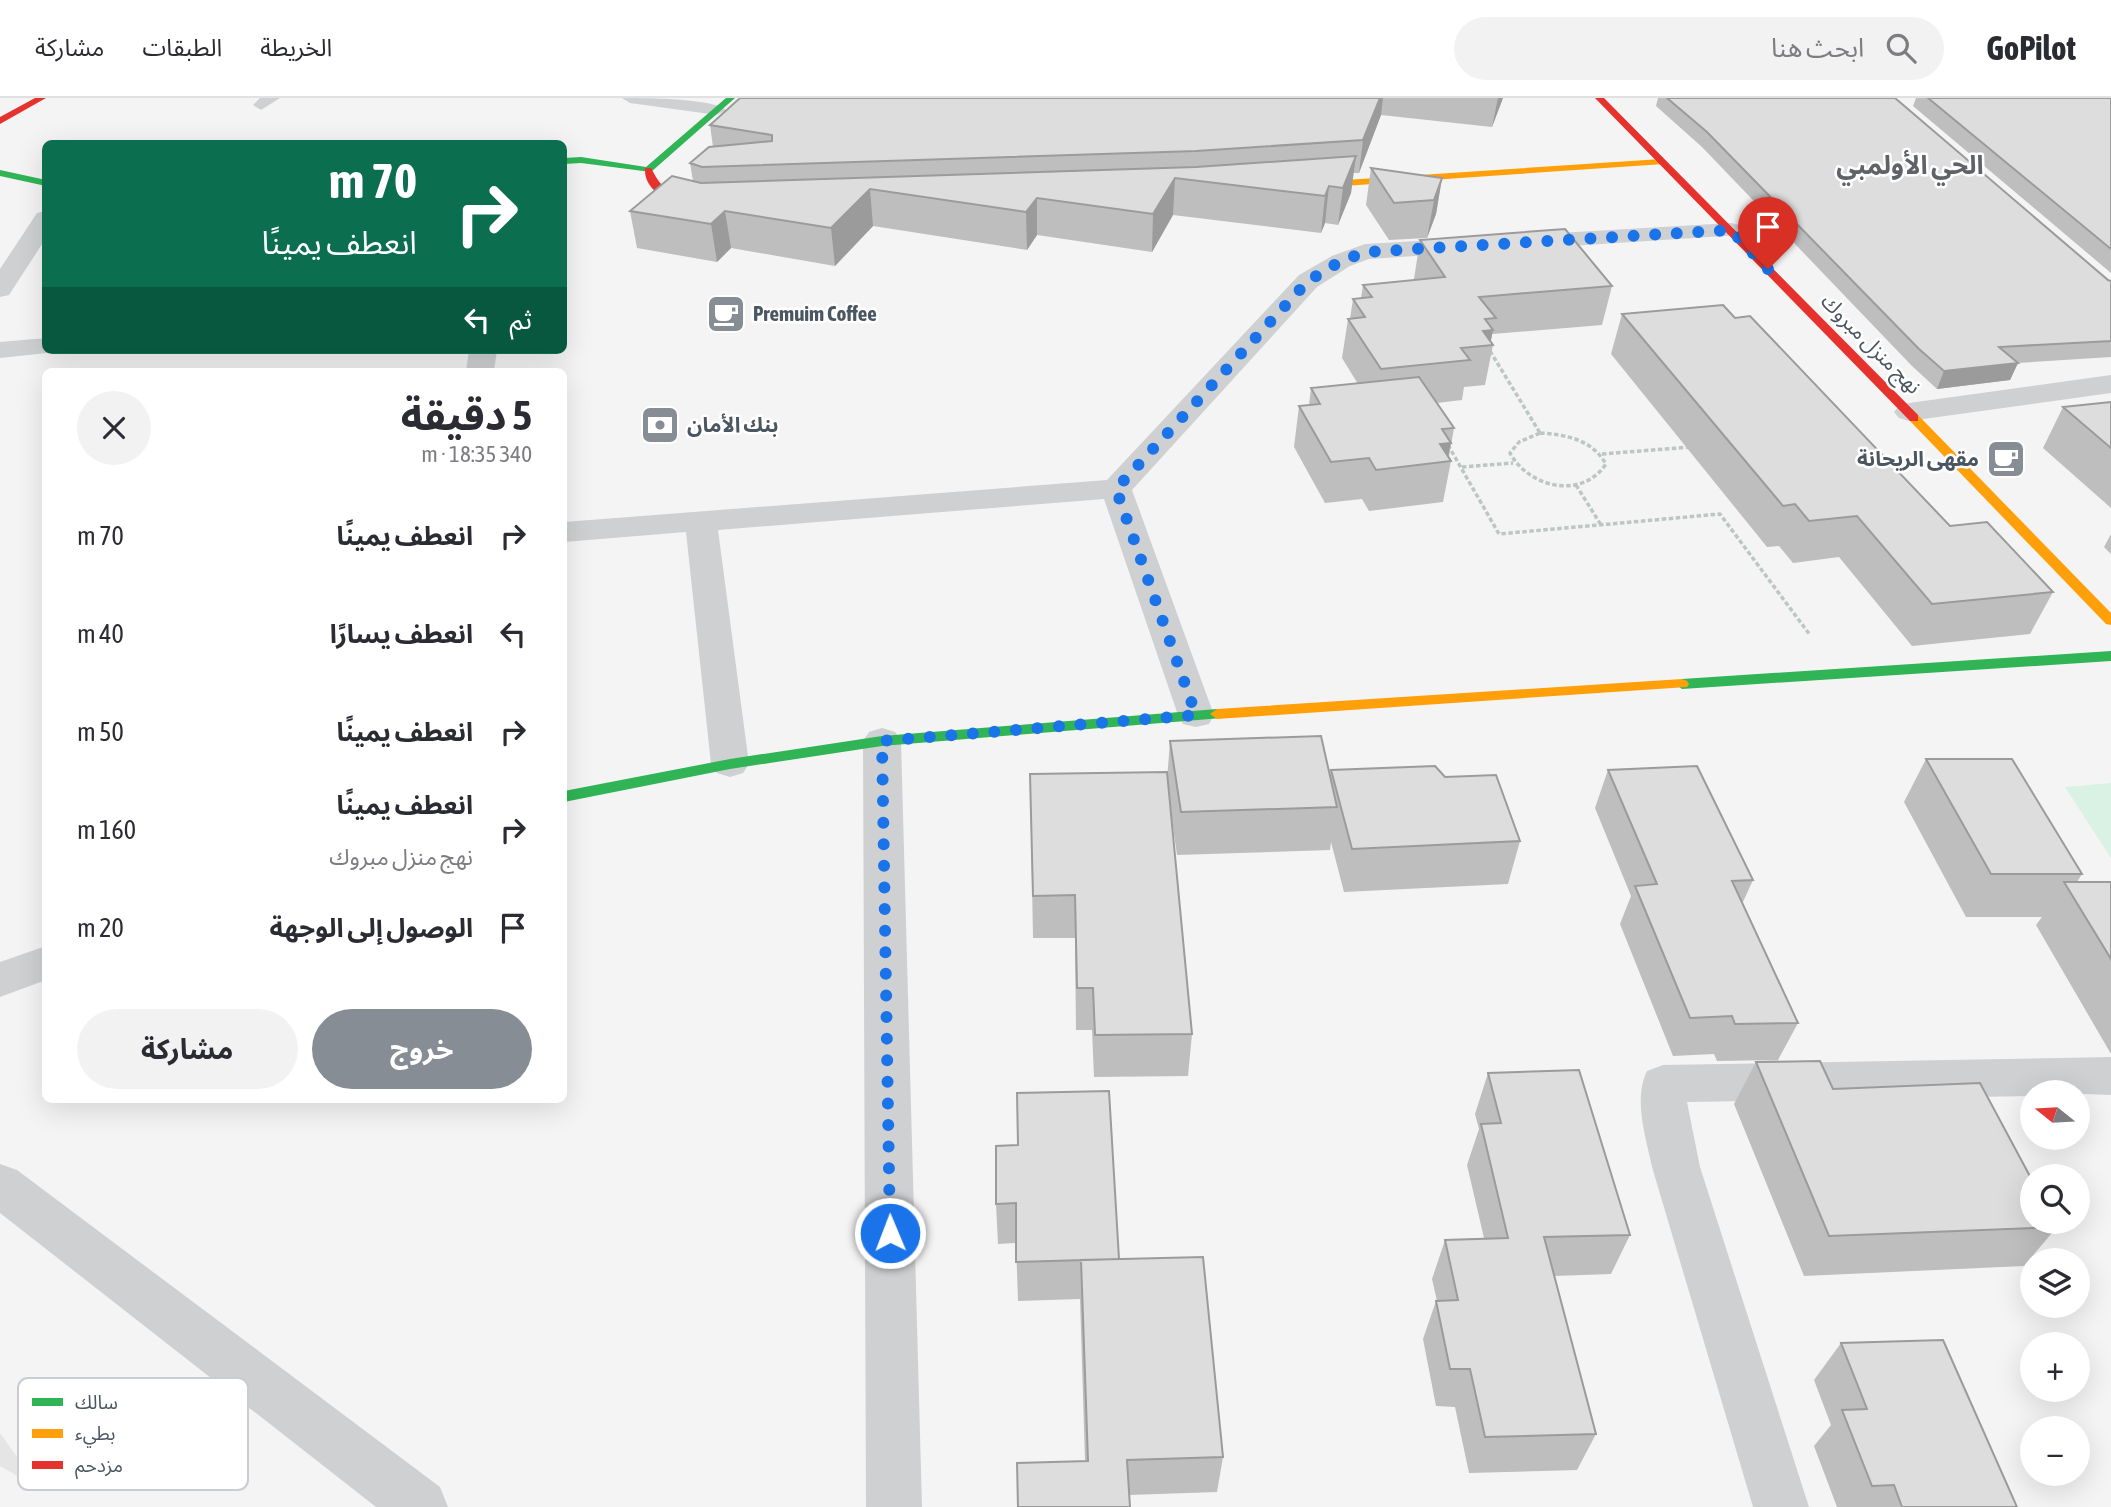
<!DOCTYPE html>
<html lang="ar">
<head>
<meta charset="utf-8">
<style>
	:root { --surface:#fff; --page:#f2f2f3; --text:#2b2b33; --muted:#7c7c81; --line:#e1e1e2; --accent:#868d94 }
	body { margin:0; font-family:"Asap Condensed","Noto Sans Arabic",sans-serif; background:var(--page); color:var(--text); direction:rtl; height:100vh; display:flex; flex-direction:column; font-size:26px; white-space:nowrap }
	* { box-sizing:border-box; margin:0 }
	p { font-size:23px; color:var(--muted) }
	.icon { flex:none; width:38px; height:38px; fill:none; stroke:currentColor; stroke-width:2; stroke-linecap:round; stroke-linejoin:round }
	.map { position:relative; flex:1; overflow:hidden; direction:ltr }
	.side { position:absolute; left:42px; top:270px; width:525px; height:735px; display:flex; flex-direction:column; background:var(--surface); border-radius:10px; box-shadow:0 7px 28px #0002; direction:rtl }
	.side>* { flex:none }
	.banner { position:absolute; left:42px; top:42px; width:525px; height:214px; border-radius:10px; box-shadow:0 7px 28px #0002; direction:rtl; background:#0b6e4f; color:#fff; overflow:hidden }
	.needle { width:46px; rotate:288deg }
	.buttons { position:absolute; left:2020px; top:982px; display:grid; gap:14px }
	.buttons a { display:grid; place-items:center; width:70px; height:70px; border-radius:50%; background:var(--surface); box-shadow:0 7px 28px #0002; font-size:35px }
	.pin { position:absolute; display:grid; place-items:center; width:60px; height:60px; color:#fff; margin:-72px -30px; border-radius:50% 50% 50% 0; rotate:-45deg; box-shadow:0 0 7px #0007 }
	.pin .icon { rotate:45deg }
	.me { position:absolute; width:77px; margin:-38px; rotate:359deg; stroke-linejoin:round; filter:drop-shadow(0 0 5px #0008) }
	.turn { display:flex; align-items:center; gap:24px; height:147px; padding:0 35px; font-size:32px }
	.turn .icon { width:91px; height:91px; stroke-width:2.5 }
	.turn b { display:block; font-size:49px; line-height:60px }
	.then { display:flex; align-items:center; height:66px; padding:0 35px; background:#0003; gap:14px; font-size:26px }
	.round { display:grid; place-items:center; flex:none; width:74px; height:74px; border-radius:37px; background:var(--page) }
	.overview { display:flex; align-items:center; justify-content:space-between; height:119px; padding:0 35px }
	h1 { font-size:42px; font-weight:700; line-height:52px }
	.action { display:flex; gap:14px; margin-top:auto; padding:14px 35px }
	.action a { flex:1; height:80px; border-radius:42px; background:var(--accent); color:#fff; font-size:28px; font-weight:700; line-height:80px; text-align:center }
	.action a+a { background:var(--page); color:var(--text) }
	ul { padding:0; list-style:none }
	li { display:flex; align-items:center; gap:21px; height:98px; padding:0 35px }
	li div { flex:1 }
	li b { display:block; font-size:26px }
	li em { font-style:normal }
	header { display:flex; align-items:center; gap:42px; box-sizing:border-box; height:98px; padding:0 35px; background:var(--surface); border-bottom:2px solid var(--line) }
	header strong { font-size:33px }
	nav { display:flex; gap:38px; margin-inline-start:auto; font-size:24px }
	.search { width:490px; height:63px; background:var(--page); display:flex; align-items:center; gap:18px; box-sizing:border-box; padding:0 24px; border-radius:38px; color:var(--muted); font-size:26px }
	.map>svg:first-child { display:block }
	.education { fill:#e6e5e6 }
	.green { fill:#d9f2e3 }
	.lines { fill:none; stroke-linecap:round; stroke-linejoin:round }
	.path { stroke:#bcc7c4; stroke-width:3.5; stroke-dasharray:4.5 2.5; stroke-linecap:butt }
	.lane { fill:#ced0d2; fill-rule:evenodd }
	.street { fill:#ced0d2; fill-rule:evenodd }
	.fast { fill:#30b455; fill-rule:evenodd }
	.slow { fill:#ff9f0a; fill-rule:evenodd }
	.jam { fill:#e5322d; fill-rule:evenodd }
	.wall { fill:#bebebf }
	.shaded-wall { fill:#9b9b9b }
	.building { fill:#ddddde; stroke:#9b9b9b; stroke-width:2 }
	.route { stroke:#1a73e8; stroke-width:12; stroke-dasharray:0 21.6 }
	.labels { text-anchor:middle; stroke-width:5; stroke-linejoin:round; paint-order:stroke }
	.far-poi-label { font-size:21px; font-weight:bold; fill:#4a5661; stroke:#fff; text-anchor:start }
	.far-street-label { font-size:21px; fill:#4a5661; stroke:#fff }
	.far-district-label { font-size:26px; font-weight:bold; fill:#5f6368; stroke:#fff }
	.key { fill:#fff; stroke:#c9ccd0; stroke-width:2 }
	.key-label { font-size:19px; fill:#4a5661 }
</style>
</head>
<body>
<header>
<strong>GoPilot</strong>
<div class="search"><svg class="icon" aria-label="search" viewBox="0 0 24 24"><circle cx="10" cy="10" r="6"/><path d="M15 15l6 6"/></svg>ابحث هنا</div>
<nav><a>الخريطة</a><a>الطبقات</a><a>مشاركة</a></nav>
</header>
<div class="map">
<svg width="2111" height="1409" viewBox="0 0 2111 1409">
	<rect width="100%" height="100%" fill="#f4f4f4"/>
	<path class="education" d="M 0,1335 L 39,1390 L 0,1368 Z"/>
	<path class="green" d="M 2111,685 L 2111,760 L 2065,689 Z"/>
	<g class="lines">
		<path class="path" d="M 1490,253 L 1540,335
			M 1540,335 C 1567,337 1591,341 1606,366 C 1582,402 1529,390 1510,355 L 1519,344 Z
			M 1448,347 L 1499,436 L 1720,416 L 1810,537
			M 1602,356 L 1691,349
			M 1462,369 L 1513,365
			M 1576,387 L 1601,427"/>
		<path class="lane" d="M 260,0 L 280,0 L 261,12 L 253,7 Z
			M 622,0 C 642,0 713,0 726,12 L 717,17 L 630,5 Z"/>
		<path class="street" d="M 46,113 L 46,140 L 9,197 L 0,199 L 0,171 L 37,115 Z
			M 1731,125 L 1740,127 L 1743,132 L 1740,137 L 1369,161 L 1350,168 L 1317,189 L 1132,392 L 1214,617 L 1209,626 L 1196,629 L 1183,626 L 1178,617 L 1104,401 L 718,432 L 749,666 L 743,675 L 730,679 L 717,675 L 711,666 L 686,434 L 564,444 L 564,424 L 1107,382 L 1299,177 L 1332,158 L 1365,146 Z
			M 46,240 L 46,252 L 57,252 L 56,254 L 0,260 L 0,244 Z
			M 469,252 L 497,252 L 494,273 L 466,273 Z
			M 2111,277 L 2111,295 L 1909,323 L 1899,320 L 1894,314 L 1899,308 L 1909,305 Z
			M 882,630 L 895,634 L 901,643 L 922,1409 L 866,1409 L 863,643 L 869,634 Z
			M 46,848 L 46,882 L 0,899 L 0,864 Z
			M 2111,959 L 2111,997 L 2032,994 L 2032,998 L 1687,1004 L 1700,1069 L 1809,1409 L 1753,1409 L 1652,1069 C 1646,1039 1633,1002 1647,973 L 1663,967 Z
			M 0,1066 L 17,1072 L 440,1389 L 448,1409 L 376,1409 L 0,1115 Z"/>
		<path class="fast" d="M 726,0 L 735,0 L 651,74 L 581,65 L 564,66 L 564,60 L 581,59 L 646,69 Z
			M 0,72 L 46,82 L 46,88 L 0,78 Z
			M 2111,553 L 2111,563 L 1682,591 L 1675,586 L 1682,581 Z
			M 1217,611 L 1222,612 L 1224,616 L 1222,620 L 882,648 L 730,671 L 564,704 L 564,693 L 730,661 L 882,638 Z"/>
		<path class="slow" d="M 1661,61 L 1666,64 L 1664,66 L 1300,91 L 1295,88 L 1300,85 Z
			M 1914,316 L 1918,317 L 2111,515 L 2111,527 L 2106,526 L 1910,323 L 1910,317 Z
			M 1682,581 L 1687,583 L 1689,586 L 1687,589 L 1217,621 L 1210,616 L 1217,611 Z"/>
		<path class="jam" d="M 35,0 L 46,0 L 0,26 L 0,19 Z
			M 1595,0 L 1604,0 L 1918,317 L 1918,323 L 1910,323 Z
			M 645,70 L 651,70 C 670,107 682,94 710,111 L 705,114 C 683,108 643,99 645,70 Z"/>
	</g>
	<path class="wall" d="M 740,0 L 1503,0 L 1492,29 L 1381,17 L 1359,75 L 1353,75 L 1351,95 L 1338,127 L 1325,125 L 1321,135 L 1173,117 L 1152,154 L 1037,137 L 1027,152 L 873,128 L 835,168 L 731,150 L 717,164 L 637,150 L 630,113 L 693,83 L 690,65 L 713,49 L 710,27 Z
		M 1658,0 L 1895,0 L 2108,182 L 2111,183 L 2111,259 L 2018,265 L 2010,282 L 1937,291 L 1912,268 L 1702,49 L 1656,8 Z
		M 1916,0 L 2111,0 L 2111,175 L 1913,8 Z
		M 1371,70 L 1442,80 L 1436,116 L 1427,140 L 1389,142 L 1366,107 Z
		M 1420,142 L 1612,188 L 1602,227 L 1492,236 L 1491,243 L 1493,247 L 1485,287 L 1464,289 L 1462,302 L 1437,305 L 1454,330 L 1449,359 L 1451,363 L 1443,404 L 1369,413 L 1362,401 L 1325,405 L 1294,349 L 1299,308 L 1309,307 L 1311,290 L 1358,286 L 1342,260 L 1348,221 L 1350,221 L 1353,201 L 1361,200 L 1363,187 L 1414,182 L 1414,181 Z
		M 1622,216 L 1735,220 L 1950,428 L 2053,494 L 2030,536 L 1912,548 L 1839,459 L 1793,465 L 1779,448 L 1767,449 L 1611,256 Z
		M 2111,304 L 2111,410 L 2043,350 L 2063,309 Z
		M 2111,436 L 2111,456 L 2104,449 Z
		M 1170,643 L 1330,678 L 1331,672 L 1445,679 L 1520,743 L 1508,786 L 1344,794 L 1331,744 L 1330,752 L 1177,757 L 1169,701 L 1192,936 L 1188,978 L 1094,979 L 1092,932 L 1076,932 L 1075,840 L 1033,840 L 1030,676 L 1167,682 Z
		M 1926,661 L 2082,776 L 2077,784 L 2111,784 L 2111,956 L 2036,827 L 2042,819 L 1966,819 L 1904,704 Z
		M 1608,672 L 1753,782 L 1742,806 L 1798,925 L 1778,962 L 1717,963 L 1714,956 L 1673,958 L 1620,826 L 1631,798 L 1595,710 Z
		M 1756,964 L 1833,991 L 2057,1129 L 2024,1168 L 1804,1178 L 1734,1006 Z
		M 1488,975 L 1630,1137 L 1611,1176 L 1554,1178 L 1596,1336 L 1577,1372 L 1469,1375 L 1455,1309 L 1436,1308 L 1423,1241 L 1436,1203 L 1437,1203 L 1432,1181 L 1445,1142 L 1484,1140 L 1467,1067 L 1479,1031 L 1475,1016 Z
		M 996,1048 L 1119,1161 L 1223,1359 L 1217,1394 L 1129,1397 L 1085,1363 L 1080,1201 L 1018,1203 L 1016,1145 L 998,1146 L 996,1106 Z
		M 1841,1245 L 2017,1409 L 1837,1409 L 1814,1348 L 1831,1327 L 1814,1282 Z"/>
	<path class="shaded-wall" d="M 1380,0 L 1383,0 L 1381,17 L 1359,75 L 1363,42 Z
		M 1498,0 L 1503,0 L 1492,29 Z
		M 1356,58 L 1351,95 L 1338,127 L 1343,90 Z
		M 1175,80 L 1173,117 L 1152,154 L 1153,116 Z
		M 1442,80 L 1436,116 L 1427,140 L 1434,102 Z
		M 1329,88 L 1325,125 L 1321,135 L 1325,98 Z
		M 870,91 L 873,128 L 835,168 L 831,130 Z
		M 1037,100 L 1037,137 L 1027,152 L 1026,114 Z
		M 725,113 L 731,150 L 717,164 L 711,126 Z
		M 1493,232 L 1490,247 L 1483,233 Z
		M 2018,265 L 2010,282 L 1937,291 L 1944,273 Z
		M 1451,345 L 1447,363 L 1440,346 Z"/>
	<path class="building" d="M 740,0 L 1380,0 L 1363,42 L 1196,53 L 702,69 L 690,65 L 709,49 L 772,43 L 772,37 L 710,27 Z
		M 1667,0 L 1895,0 L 2108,182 L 2111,183 L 2111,243 L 1999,249 L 2018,265 L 1944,273 L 1919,251 L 1707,34 Z
		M 1928,0 L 2111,0 L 2111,151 Z
		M 1356,58 L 1343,90 L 1329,88 L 1325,98 L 1175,80 L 1153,116 L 1037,100 L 1026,114 L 870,91 L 831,130 L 725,113 L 711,126 L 630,113 L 672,78 L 701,85 L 1196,69 Z
		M 1371,70 L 1442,80 L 1434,102 L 1394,105 Z
		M 1565,131 L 1612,188 L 1479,199 L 1496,220 L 1485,221 L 1493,232 L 1483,233 L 1493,247 L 1461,250 L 1470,262 L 1381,271 L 1348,221 L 1365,219 L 1353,201 L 1372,199 L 1363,187 L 1445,179 L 1420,142 Z
		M 1723,207 L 1735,220 L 1750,218 L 1950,428 L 1987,424 L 2053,494 L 1932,506 L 1857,418 L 1809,423 L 1795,406 L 1783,408 L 1622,216 Z
		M 1419,279 L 1454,330 L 1442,331 L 1451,345 L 1440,346 L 1451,363 L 1376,372 L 1369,360 L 1331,364 L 1299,308 L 1320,306 L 1311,290 Z
		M 2111,304 L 2111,350 L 2063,309 Z
		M 1321,638 L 1337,709 L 1181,714 L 1170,643 Z
		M 1926,661 L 2012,661 L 2082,776 L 1991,776 Z
		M 1435,668 L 1445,679 L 1496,677 L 1520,743 L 1352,751 L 1331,672 Z
		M 1697,668 L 1753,782 L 1732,783 L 1798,925 L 1735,926 L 1732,918 L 1690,920 L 1635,788 L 1657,786 L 1608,672 Z
		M 1167,674 L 1192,936 L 1095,937 L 1093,890 L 1077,890 L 1075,797 L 1033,798 L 1030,676 Z
		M 2064,784 L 2111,784 L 2111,861 Z
		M 1820,963 L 1833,991 L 1980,985 L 2032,1082 L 2032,1124 L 2054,1124 L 2057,1129 L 1829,1138 L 1756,964 Z
		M 1579,972 L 1630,1137 L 1544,1139 L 1596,1336 L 1485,1339 L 1470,1271 L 1450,1271 L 1436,1203 L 1458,1202 L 1445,1142 L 1508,1140 L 1481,1026 L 1501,1025 L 1488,975 Z
		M 1109,993 L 1119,1161 L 1016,1164 L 1016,1105 L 996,1106 L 996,1048 L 1018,1047 L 1017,995 Z
		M 1203,1159 L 1223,1359 L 1127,1362 L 1130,1409 L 1018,1409 L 1017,1365 L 1088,1363 L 1081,1162 Z
		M 1943,1242 L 2017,1409 L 1902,1409 L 1894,1387 L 1872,1388 L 1842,1312 L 1867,1311 L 1841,1245 Z"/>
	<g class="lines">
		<path class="route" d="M 890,1135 L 882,643 L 1196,617 L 1116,391 L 1308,183 L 1341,163 L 1366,154 L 1731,132 L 1768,171"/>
	</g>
	<defs>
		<symbol id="cafe-square" viewBox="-11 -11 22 22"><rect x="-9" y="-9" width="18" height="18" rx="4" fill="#868d94" stroke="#fff"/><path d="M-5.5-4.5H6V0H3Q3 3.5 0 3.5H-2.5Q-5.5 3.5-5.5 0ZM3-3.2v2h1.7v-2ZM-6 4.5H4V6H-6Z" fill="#fff"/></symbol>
		<symbol id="bank-square" viewBox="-11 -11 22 22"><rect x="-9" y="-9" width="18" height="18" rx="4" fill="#868d94" stroke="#fff"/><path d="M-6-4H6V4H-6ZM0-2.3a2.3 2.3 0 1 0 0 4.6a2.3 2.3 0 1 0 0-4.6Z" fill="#fff"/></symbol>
	</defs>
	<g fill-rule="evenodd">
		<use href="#cafe-square" x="704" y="194" width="44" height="44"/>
		<use href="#bank-square" x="638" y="305" width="44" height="44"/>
		<use href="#cafe-square" x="1984" y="339" width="44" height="44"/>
	</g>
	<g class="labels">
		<g class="far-poi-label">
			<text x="753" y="223">Premuim Coffee</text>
			<text x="687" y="334">بنك الأمان</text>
			<text x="1979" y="368" text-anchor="end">مقهى الريحانة</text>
		</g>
		<g class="far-street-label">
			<text transform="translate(1871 246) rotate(45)" y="7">نهج منزل مبروك</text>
		</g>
		<g class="far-district-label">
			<text x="1910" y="76">الحي الأولمبي</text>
		</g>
	</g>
	<rect x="18" y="1280" width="230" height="112" rx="10" class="key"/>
	<rect x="32" y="1300" width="31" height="8" fill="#30b455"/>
	<rect x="32" y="1331" width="31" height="9" fill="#ff9f0a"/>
	<rect x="32" y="1363" width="31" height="8" fill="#e5322d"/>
	<g class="key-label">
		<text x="75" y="1311">سالك</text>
		<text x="75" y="1342">بطيء</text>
		<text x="75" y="1374">مزدحم</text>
	</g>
</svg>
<div class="buttons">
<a><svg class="needle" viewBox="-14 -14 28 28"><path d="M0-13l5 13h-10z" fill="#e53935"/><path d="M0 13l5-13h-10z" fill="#7c7c81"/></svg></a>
<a><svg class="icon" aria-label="search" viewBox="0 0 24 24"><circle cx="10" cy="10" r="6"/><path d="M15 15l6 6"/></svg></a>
<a><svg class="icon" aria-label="layers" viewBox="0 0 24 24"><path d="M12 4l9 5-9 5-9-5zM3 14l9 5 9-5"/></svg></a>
<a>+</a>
<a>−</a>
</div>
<div class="pin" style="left:1768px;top:171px;background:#d93025"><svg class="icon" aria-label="arrive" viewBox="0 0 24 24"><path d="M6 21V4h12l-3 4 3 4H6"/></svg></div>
<svg class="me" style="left:890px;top:1135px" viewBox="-20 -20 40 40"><circle r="17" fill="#1a73e8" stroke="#fff" stroke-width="3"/><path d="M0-11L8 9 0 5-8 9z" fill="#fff"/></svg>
<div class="banner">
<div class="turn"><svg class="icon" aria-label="right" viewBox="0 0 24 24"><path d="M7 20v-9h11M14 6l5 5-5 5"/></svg><div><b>70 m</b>انعطف يمينًا</div></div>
<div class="then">ثم<svg class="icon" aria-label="left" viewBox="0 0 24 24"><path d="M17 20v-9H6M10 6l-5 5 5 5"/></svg></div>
</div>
<section class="side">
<div class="overview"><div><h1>5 دقيقة</h1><p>340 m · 18:35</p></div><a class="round"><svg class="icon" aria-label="close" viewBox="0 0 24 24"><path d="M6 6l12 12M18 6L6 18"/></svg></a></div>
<ul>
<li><svg class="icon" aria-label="right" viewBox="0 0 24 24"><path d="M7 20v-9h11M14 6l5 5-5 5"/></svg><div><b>انعطف يمينًا</b></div><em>70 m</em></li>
<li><svg class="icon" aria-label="left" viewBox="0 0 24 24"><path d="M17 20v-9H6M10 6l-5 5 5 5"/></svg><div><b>انعطف يسارًا</b></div><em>40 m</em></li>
<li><svg class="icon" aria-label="right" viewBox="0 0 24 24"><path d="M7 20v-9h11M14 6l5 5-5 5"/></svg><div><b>انعطف يمينًا</b></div><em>50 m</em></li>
<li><svg class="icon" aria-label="right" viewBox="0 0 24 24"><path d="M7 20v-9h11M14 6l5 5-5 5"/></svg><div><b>انعطف يمينًا</b><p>نهج منزل مبروك</p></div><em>160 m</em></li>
<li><svg class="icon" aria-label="arrive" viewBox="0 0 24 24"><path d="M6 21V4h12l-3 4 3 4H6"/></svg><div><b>الوصول إلى الوجهة</b></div><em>20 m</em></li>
</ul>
<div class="action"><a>خروج</a><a>مشاركة</a></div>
</section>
</div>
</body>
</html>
